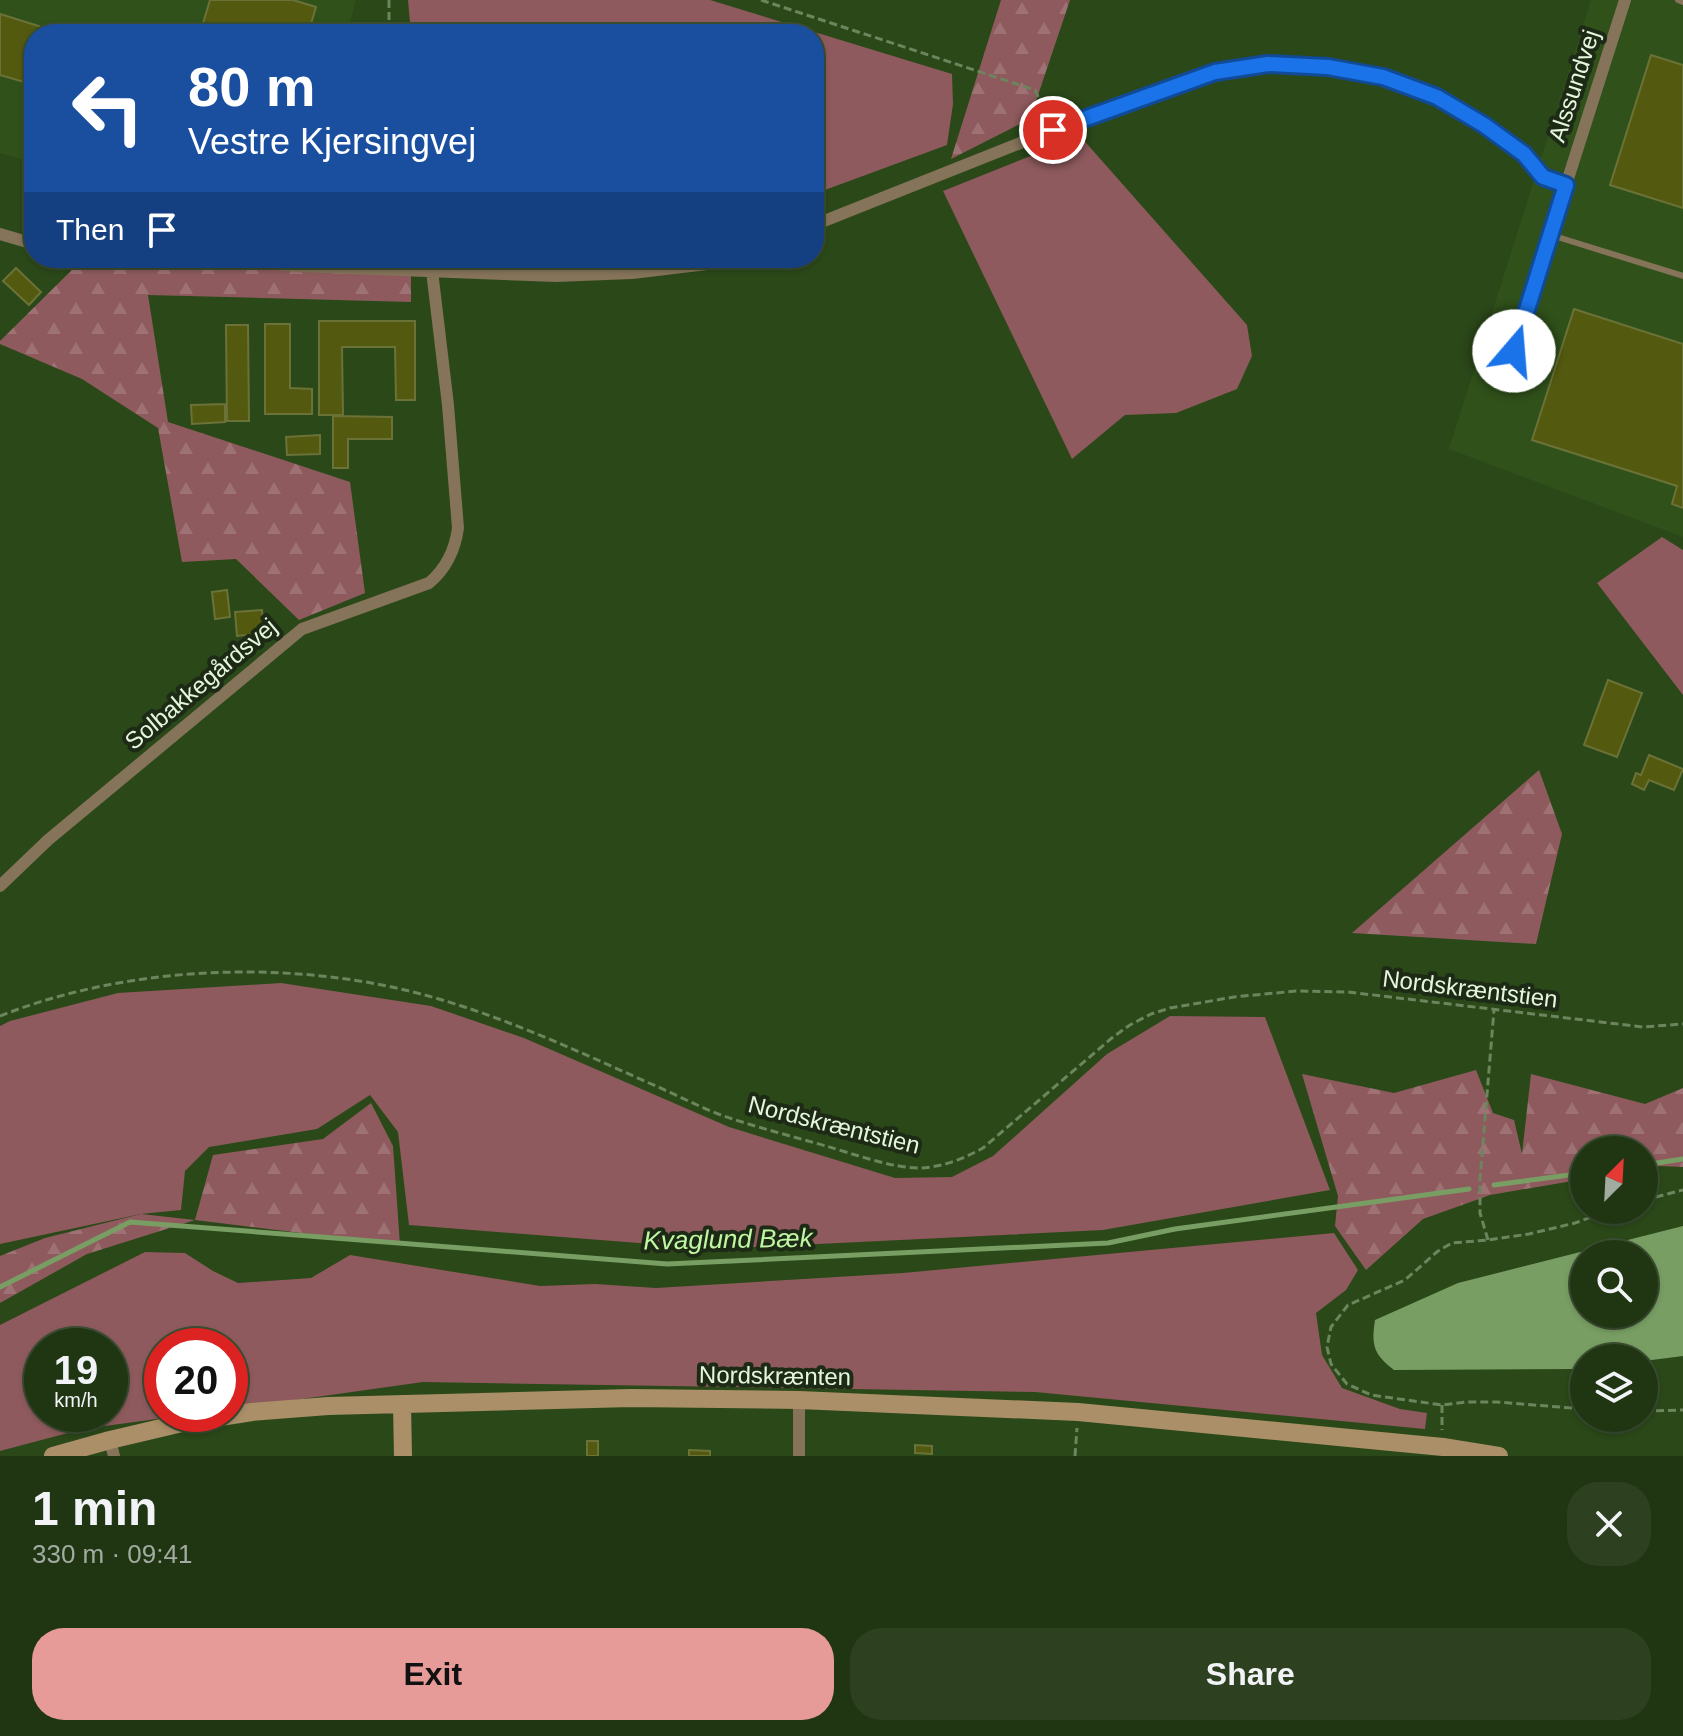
<!DOCTYPE html>
<html lang="en">
<head>
<meta charset="utf-8">
<style>
	:root { --surface:#203613; --page:#2d4121; --text:#f1f3f6; --muted:#a2aba0; --line:#3d5033; --accent:#e69b98 }
	body { margin:0; font-family:Helvetica,sans-serif; background:var(--page); color:var(--text); height:100vh; display:flex; flex-direction:column; font-size:30px; white-space:nowrap }
	* { box-sizing:border-box; margin:0 }
	p { font-size:26px; color:var(--muted) }
	.icon { flex:none; width:44px; height:44px; fill:none; stroke:currentColor; stroke-width:2; stroke-linecap:round; stroke-linejoin:round }
	.map { position:relative; height:1456px; overflow:hidden }
	.drawer { display:flex; flex-direction:column; background:var(--surface); flex:1 }
	.drawer>* { flex:none }
	.guide { position:absolute; left:24px; top:24px; width:800px; height:244px; border-radius:32px; box-shadow:0 2px 6px #0004,0 0 0 2px var(--line); background:#1a4fa0; color:#fff; overflow:hidden }
	.needle { width:52px; rotate:24deg }
	.controls { position:absolute; left:1570px; top:1136px; display:grid; gap:16px }
	.controls a { display:grid; place-items:center; width:88px; height:88px; border-radius:50%; background:var(--surface); box-shadow:0 2px 6px #0004,0 0 0 2px var(--line); font-size:40px }
	.speed { position:absolute; left:24px; top:1328px; display:flex; gap:16px; font-size:40px; font-weight:700; text-align:center }
	.speed>* { display:grid; place-content:center; width:104px; height:104px; border-radius:50%; background:var(--surface); box-shadow:0 2px 6px #0004,0 0 0 2px var(--line); line-height:1 }
	.speed small { font-size:20px; font-weight:400 }
	.speed .limit { border:12px solid #d22; background:#fff; color:#111 }
	.pin { position:absolute; display:grid; place-items:center; width:68px; height:68px; color:#fff; margin:-34px; border:4px solid #fff; border-radius:50%; box-shadow:0 2px 8px #0007 }
	.me { position:absolute; width:88px; margin:-44px; rotate:18deg; stroke-linejoin:round; filter:drop-shadow(0 0 6px #0008) }
	.turn { display:flex; align-items:center; gap:28px; height:168px; padding:0 32px; font-size:36px }
	.turn .icon { width:104px; height:104px; stroke-width:2.5 }
	.turn b { display:block; font-size:56px; line-height:68px }
	.then { display:flex; align-items:center; height:76px; padding:0 32px; background:#0003; gap:16px; font-size:30px }
	.round { display:grid; place-items:center; flex:none; width:84px; height:84px; border-radius:32px; background:var(--page) }
	.head { display:flex; align-items:center; justify-content:space-between; height:136px; padding:0 32px }
	h1 { font-size:48px; font-weight:600; line-height:60px }
	.button { display:flex; gap:16px; margin-top:auto; padding:16px 32px }
	.button a { flex:1; height:92px; border-radius:32px; background:var(--accent); color:#111; font-size:32px; font-weight:600; line-height:92px; text-align:center }
	.button a+a { background:var(--page); color:var(--text) }
	.map>svg:first-child { display:block }
	.built { fill:#30511a }
	.grass { fill:#8e5a5d; fill-rule:evenodd }
	.forest { fill:url(#forest-firs) }
	.water { fill:#789e63; fill-rule:evenodd }
	.lines { fill:none; stroke-linecap:round; stroke-linejoin:round }
	.stream { stroke:#789e63; stroke-width:5 }
	.building { fill:#535a0f; stroke:#6b7238; stroke-width:2 }
	.path { stroke:#6c855d; stroke-width:3; stroke-dasharray:8 4; stroke-linecap:butt }
	.lane { stroke:#85735a; stroke-width:6 }
	.street { stroke:#85735a; stroke-width:12 }
	.secondary { stroke:#ab8f68; stroke-width:18 }
	.route-casing { stroke:#114b97; stroke-width:20 }
	.route { stroke:#1a73e8; stroke-width:14 }
	.labels { text-anchor:middle; stroke-width:8; stroke-linejoin:round; paint-order:stroke }
	.street-label { font-size:24px; fill:#e4f6db; stroke:#1d2a16 }
	.water-label { font-size:26px; font-style:italic; fill:#c0f7a2; stroke:#1d2a16 }
</style>
</head>
<body>
<div class="map">
<svg width="1683" height="1456" viewBox="0 0 1683 1456">
	<defs>
		<pattern id="forest-firs" width="22" height="20" patternUnits="userSpaceOnUse" patternTransform="scale(2)"><rect width="22" height="20" fill="#8e5a5d"/><path d="M5 1l3.5 6h-7zM16 11l3.5 6h-7z" fill="#9e7274"/></pattern>
	</defs>
	<rect width="100%" height="100%" fill="#2b4819"/>
	<path class="built" d="M 0,0 L 356,0 L 347,34 L 34,34 L 34,163 L 0,153 Z
		M 1591,0 L 1683,0 L 1683,537 L 1449,449 Z"/>
	<path class="grass" d="M 408,0 L 710,0 L 952,74 L 953,104 L 947,145 L 814,194 L 814,34 L 411,34 Z
		M 1080,136 L 1247,325 L 1252,356 L 1237,389 L 1176,413 L 1125,415 L 1072,459 L 943,191 Z
		M 1662,537 L 1683,550 L 1683,695 L 1597,583 Z
		M 281,983 L 431,1006 L 524,1038 L 729,1127 L 895,1178 L 952,1177 L 993,1156 L 1107,1054 L 1170,1016 L 1265,1017 L 1330,1190 L 1103,1230 L 715,1249 L 409,1225 L 398,1132 L 370,1095 L 317,1129 L 209,1147 L 185,1171 L 181,1210 L 141,1214 L 0,1244 L 0,1026 L 10,1021 L 118,993 Z
		M 1334,1233 L 1358,1270 L 1346,1290 L 1316,1313 L 1322,1355 L 1342,1388 L 1400,1409 L 1427,1413 L 1425,1429 L 1035,1392 L 423,1382 L 230,1409 L 230,1346 L 162,1346 L 162,1414 L 193,1414 L 83,1429 L 0,1451 L 0,1325 L 145,1252 L 185,1253 L 213,1271 L 238,1283 L 311,1278 L 350,1255 L 540,1286 L 595,1284 L 656,1288 L 903,1273 ZM 42,1346 L 110,1346 L 110,1414 L 42,1414 Z"/>
	<path class="forest" d="M 1001,0 L 1070,0 L 1030,119 L 951,159 Z
		M 84,258 L 411,258 L 411,302 L 148,295 L 168,422 L 350,482 L 365,593 L 299,620 L 236,559 L 182,562 L 158,428 L 82,379 L 0,344 L 0,341 Z
		M 1539,770 L 1562,834 L 1536,944 L 1352,933 Z
		M 1476,1070 L 1493,1113 L 1514,1120 L 1522,1154 L 1531,1074 L 1645,1104 L 1683,1088 L 1683,1167 L 1660,1166 L 1644,1169 L 1644,1150 L 1584,1150 L 1584,1179 L 1490,1195 L 1423,1219 L 1366,1270 L 1335,1226 L 1338,1196 L 1302,1074 L 1394,1093 Z
		M 371,1103 L 393,1146 L 400,1245 L 195,1220 L 87,1254 L 0,1303 L 0,1256 L 45,1238 L 141,1214 L 195,1220 L 213,1155 L 323,1139 Z"/>
	<path class="water" d="M 1683,1226 L 1683,1356 L 1644,1361 L 1644,1358 L 1584,1358 L 1584,1368 L 1576,1369 L 1394,1370 C 1374,1354 1371,1346 1375,1320 L 1458,1283 ZM 1584,1254 L 1644,1254 L 1644,1314 L 1584,1314 Z"/>
	<g class="lines">
		<path class="stream" d="M 1644,1165 L 1683,1159
			M 1494,1185 L 1584,1173
			M 0,1287 L 130,1222 L 667,1264 L 1108,1243 L 1175,1229 L 1469,1189"/>
	</g>
	<path class="building" d="M 210,0 L 293,0 L 316,7 L 308,34 L 252,34 L 227,26 L 224,34 L 213,34 L 201,30 Z
		M 0,14 L 64,34 L 34,34 L 34,85 L 0,75 Z
		M 1651,55 L 1683,65 L 1683,208 L 1610,185 Z
		M 16,268 L 41,292 L 29,305 L 3,281 Z
		M 1574,309 L 1683,344 L 1683,508 L 1672,504 L 1677,486 L 1532,440 Z
		M 319,321 L 415,321 L 415,400 L 396,400 L 395,347 L 342,347 L 343,415 L 319,415 Z
		M 265,324 L 290,324 L 290,388 L 312,389 L 312,414 L 265,414 Z
		M 226,325 L 248,325 L 249,421 L 227,421 Z
		M 225,404 L 225,422 L 192,424 L 191,405 Z
		M 333,416 L 392,417 L 392,439 L 348,439 L 348,468 L 333,468 Z
		M 320,435 L 320,454 L 287,455 L 286,437 Z
		M 227,590 L 230,617 L 215,619 L 212,592 Z
		M 262,610 L 264,633 L 237,636 L 235,612 Z
		M 1608,680 L 1642,693 L 1617,757 L 1584,745 Z
		M 1649,755 L 1683,769 L 1674,790 L 1649,780 L 1644,790 L 1632,784 L 1636,773 L 1641,775 Z
		M 587,1441 L 598,1441 L 598,1456 L 587,1456 Z
		M 915,1445 L 932,1446 L 932,1454 L 915,1453 Z
		M 689,1450 L 710,1451 L 710,1456 L 689,1456 Z"/>
	<g class="lines">
		<path class="path" d="M 389,0 L 389,34
			M 761,0 L 1035,90 L 1048,118
			M 0,1016 C 126,966 286,959 417,993 C 498,1014 573,1049 649,1083 C 673,1093 697,1106 721,1115 C 755,1127 791,1136 826,1146 C 854,1154 891,1168 920,1168 C 943,1167 963,1159 983,1148 L 1113,1037 L 1130,1025 L 1151,1014 L 1170,1008 L 1234,997 L 1296,991 L 1348,992 L 1643,1027 L 1683,1024
			M 1644,1200 L 1683,1190
			M 1488,1240 L 1480,1213 L 1480,1179 L 1494,1010
			M 1442,1405 L 1442,1430
			M 1584,1409 L 1497,1402 L 1466,1402 L 1442,1405 L 1371,1395 L 1347,1384 L 1331,1364 L 1327,1347 L 1331,1327 L 1348,1305 L 1405,1280 L 1438,1251 L 1452,1243 L 1488,1240 L 1529,1234 L 1575,1223 L 1611,1210
			M 1644,1411 L 1683,1410
			M 1075,1456 L 1077,1428"/>
		<path class="lane" d="M 1678,0 L 1683,2
			M 1551,235 L 1683,276
			M 1514,351 L 1566,185"/>
		<path class="street" d="M 814,225 L 1053,130 L 1215,72 L 1268,64 L 1328,67 L 1383,77 L 1437,97 L 1484,125 L 1524,154 L 1543,177 L 1566,185 L 1625,0
			M 0,234 L 34,244
			M 202,258 L 298,266 L 556,276 L 632,273 L 707,264 L 725,258
			M 0,886 L 48,840 L 302,629 L 429,583 C 447,568 455,550 458,528 L 448,405 L 432,271
			M 799,1400 L 799,1456
			M 110,1440 L 114,1456"/>
		<path class="secondary" d="M 402,1404 L 403,1456
			M 53,1456 L 110,1440 L 182,1423 L 252,1412 L 328,1406 L 631,1398 L 799,1400 L 1078,1412 L 1443,1447 L 1499,1456"/>
	</g>
	<g class="lines">
		<defs>
			<path id="route" d="M 1053,130 L 1215,72 L 1268,64 L 1328,67 L 1383,77 L 1437,97 L 1484,125 L 1524,154 L 1543,177 L 1566,185 L 1514,351"/>
		</defs>
		<use href="#route" class="route-casing"/>
		<use href="#route" class="route"/>
	</g>
	<g class="labels">
		<g class="street-label">
			<text transform="translate(1574 86) rotate(-72)" y="8">Alssundvej</text>
			<text transform="translate(201 684) rotate(-40)" y="8">Solbakkegårdsvej</text>
			<text transform="translate(1470 989) rotate(7)" y="8">Nordskræntstien</text>
			<text transform="translate(834 1125) rotate(14)" y="8">Nordskræntstien</text>
			<text transform="translate(775 1376) rotate(1)" y="8">Nordskrænten</text>
		</g>
		<g class="water-label">
			<text transform="translate(728 1239) rotate(-1)" y="9">Kvaglund Bæk</text>
		</g>
	</g>
</svg>
<div class="controls">
<a><svg class="needle" viewBox="-14 -14 28 28"><path d="M0-13l5 13h-10z" fill="#e53935"/><path d="M0 13l5-13h-10z" fill="#a2aba0"/></svg></a>
<a><svg class="icon" aria-label="search" viewBox="0 0 24 24"><circle cx="10" cy="10" r="6"/><path d="M15 15l6 6"/></svg></a>
<a><svg class="icon" aria-label="layers" viewBox="0 0 24 24"><path d="M12 4l9 5-9 5-9-5zM3 14l9 5 9-5"/></svg></a>
</div>
<div class="speed"><div>19<small>km/h</small></div><div class="limit">20</div></div>
<div class="pin" style="left:1053px;top:130px;background:#d93025"><svg class="icon" aria-label="arrive" viewBox="0 0 24 24"><path d="M6 21V4h12l-3 4 3 4H6"/></svg></div>
<svg class="me" style="left:1514px;top:351px" viewBox="-20 -20 40 40"><circle r="19" fill="#fff"/><path d="M0-13L10 11 0 6-10 11z" fill="#1a73e8"/></svg>
<div class="guide">
<div class="turn"><svg class="icon" aria-label="left" viewBox="0 0 24 24"><path d="M17 20v-9H6M10 6l-5 5 5 5"/></svg><div><b>80 m</b>Vestre Kjersingvej</div></div>
<div class="then">Then<svg class="icon" aria-label="arrive" viewBox="0 0 24 24"><path d="M6 21V4h12l-3 4 3 4H6"/></svg></div>
</div>
</div>
<section class="drawer">
<div class="head"><div><h1>1 min</h1><p>330 m · 09:41</p></div><a class="round"><svg class="icon" aria-label="close" viewBox="0 0 24 24"><path d="M6 6l12 12M18 6L6 18"/></svg></a></div>
<div class="button"><a>Exit</a><a>Share</a></div>
</section>
</body>
</html>
